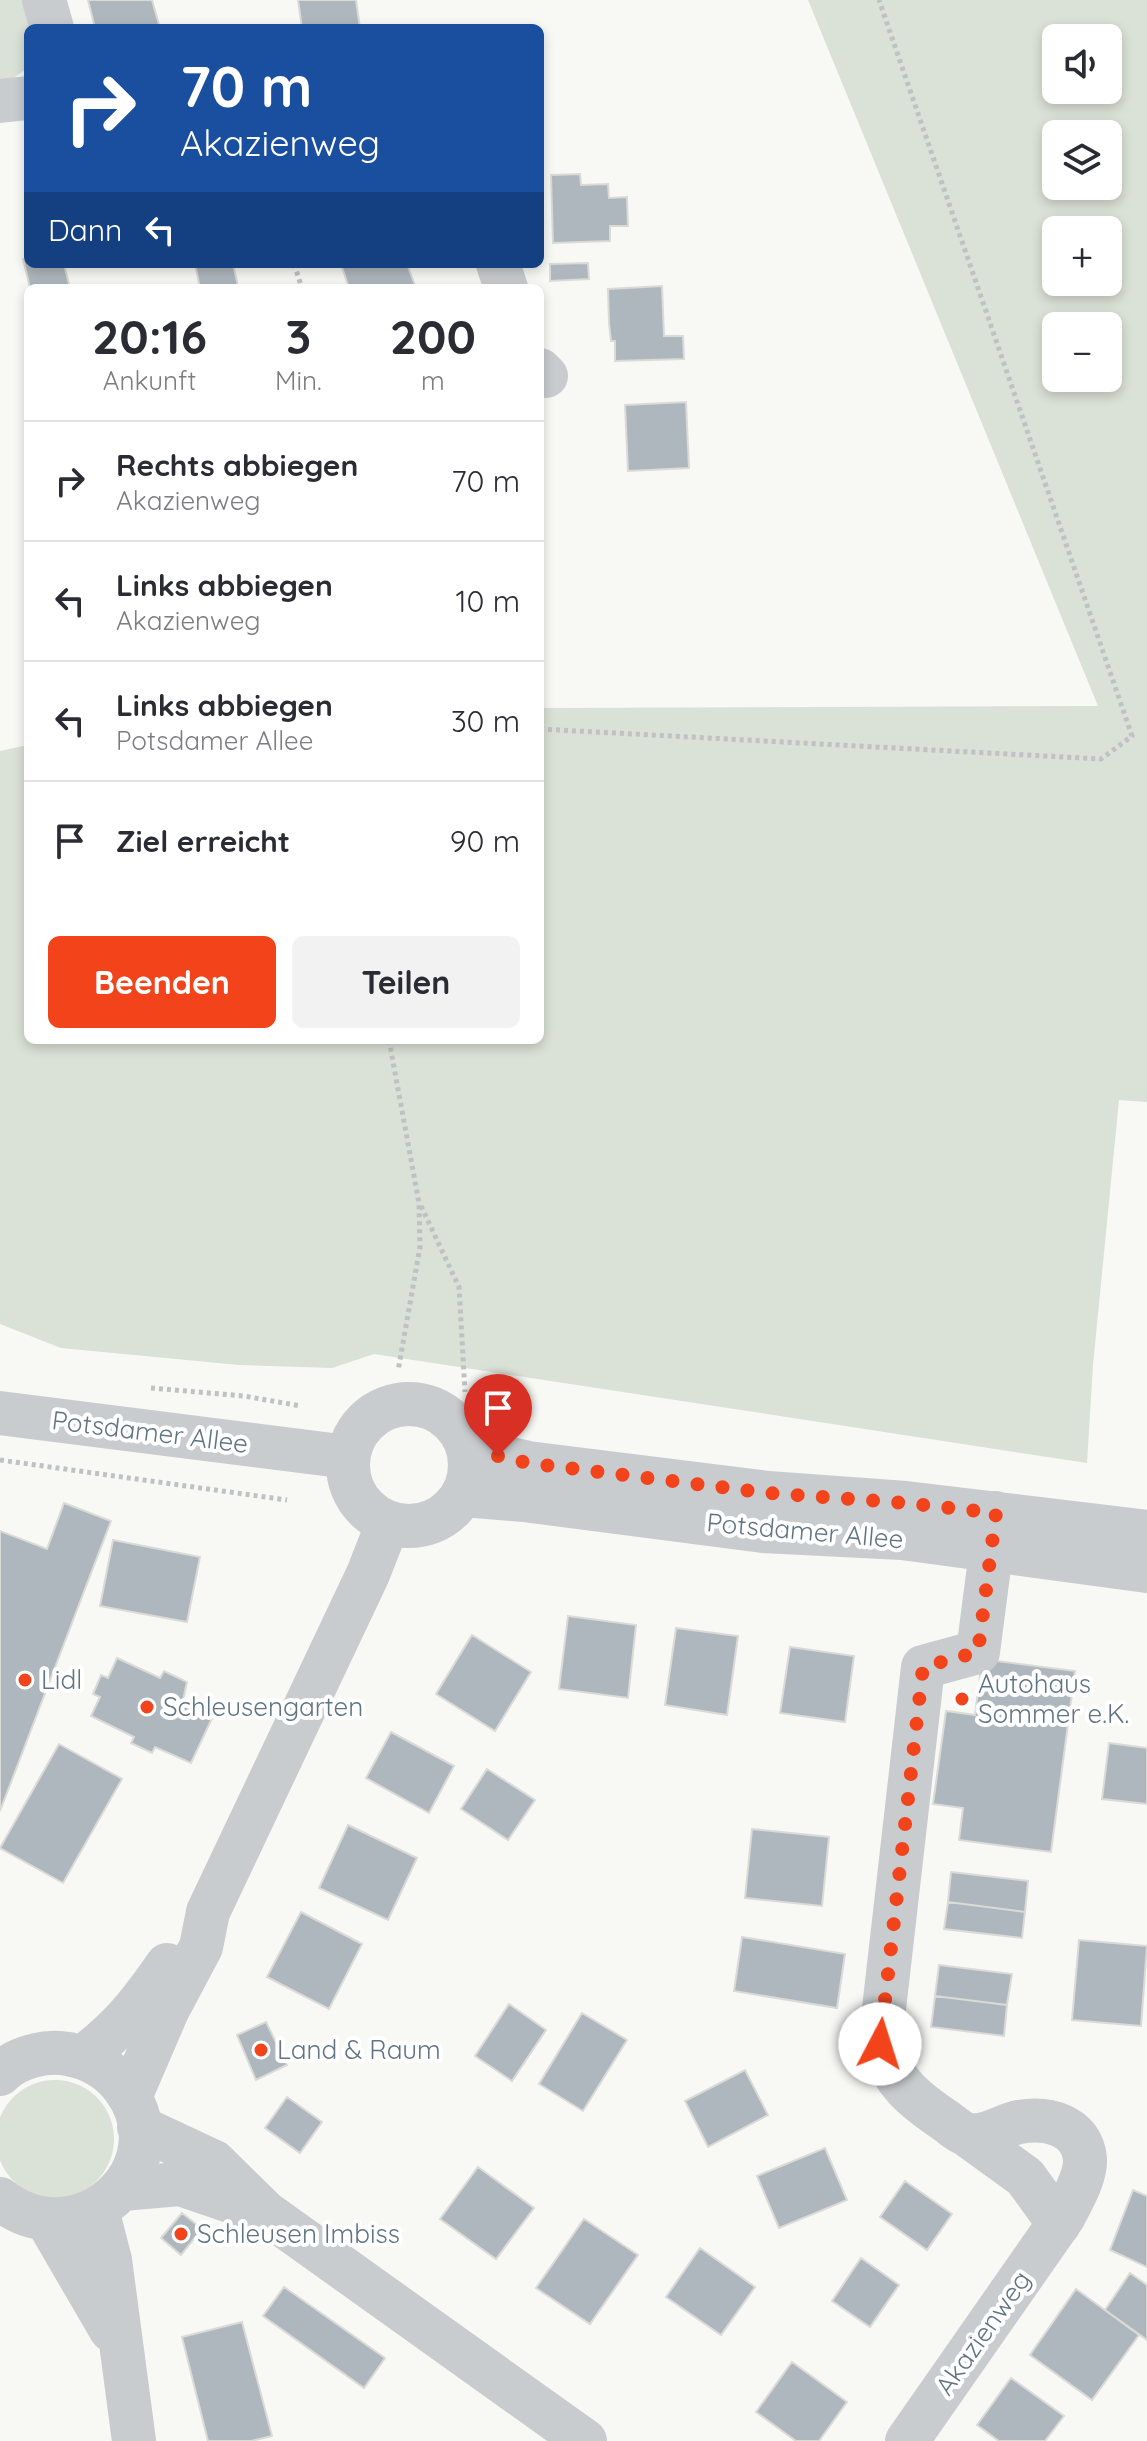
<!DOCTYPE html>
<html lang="de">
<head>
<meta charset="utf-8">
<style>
	:root { --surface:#fff; --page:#f2f2f3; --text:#2b2b33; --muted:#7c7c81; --line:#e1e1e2; --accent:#f2431b }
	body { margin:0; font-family:Quicksand,sans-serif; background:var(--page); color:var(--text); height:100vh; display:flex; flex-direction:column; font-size:30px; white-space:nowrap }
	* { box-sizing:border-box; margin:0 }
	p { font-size:26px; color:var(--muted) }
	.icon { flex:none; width:44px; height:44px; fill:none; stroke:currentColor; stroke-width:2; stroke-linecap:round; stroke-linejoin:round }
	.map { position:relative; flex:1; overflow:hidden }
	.panel { position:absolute; left:24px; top:284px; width:520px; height:760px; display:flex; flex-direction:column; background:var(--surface); border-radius:12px; box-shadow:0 4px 12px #0003 }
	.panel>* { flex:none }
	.top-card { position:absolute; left:24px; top:24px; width:520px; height:244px; border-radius:12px; box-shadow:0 4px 12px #0003; background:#1a4fa0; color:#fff; overflow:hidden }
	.buttons { position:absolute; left:1042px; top:24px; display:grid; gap:16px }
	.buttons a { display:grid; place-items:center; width:80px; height:80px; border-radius:12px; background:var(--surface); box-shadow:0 4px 12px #0003; font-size:40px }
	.pin { position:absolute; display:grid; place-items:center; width:68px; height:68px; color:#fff; margin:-82px -34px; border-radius:50% 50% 50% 0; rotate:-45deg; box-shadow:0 0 8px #0007 }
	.pin .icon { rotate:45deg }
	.me { position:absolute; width:88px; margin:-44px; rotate:5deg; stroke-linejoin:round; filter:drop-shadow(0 0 6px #0008) }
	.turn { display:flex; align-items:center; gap:28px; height:168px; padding:0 24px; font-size:36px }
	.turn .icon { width:104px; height:104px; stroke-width:2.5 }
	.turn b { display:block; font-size:56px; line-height:68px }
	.then { display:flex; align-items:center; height:76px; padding:0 24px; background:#0003; gap:16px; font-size:30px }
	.eta { display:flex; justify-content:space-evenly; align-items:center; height:136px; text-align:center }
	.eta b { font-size:48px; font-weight:700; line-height:56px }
	.cta { display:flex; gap:16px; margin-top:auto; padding:16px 24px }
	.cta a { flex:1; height:92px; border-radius:12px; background:var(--accent); color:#fff; font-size:32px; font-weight:700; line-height:92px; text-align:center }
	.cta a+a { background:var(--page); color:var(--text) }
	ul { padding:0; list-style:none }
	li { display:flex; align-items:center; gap:24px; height:120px; padding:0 24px; border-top:2px solid var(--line) }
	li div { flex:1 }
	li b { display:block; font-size:30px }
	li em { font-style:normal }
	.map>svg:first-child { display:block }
	.green { fill:#dae1d6; fill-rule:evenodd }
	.building { fill:#aeb7bd; stroke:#dadad7; stroke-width:2 }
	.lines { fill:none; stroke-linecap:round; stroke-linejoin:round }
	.path { stroke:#bfc2c4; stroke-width:5; stroke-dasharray:4 4; stroke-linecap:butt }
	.minor { stroke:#c8cccf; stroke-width:44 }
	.route { stroke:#f2431b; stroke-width:14; stroke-dasharray:0 25.2 }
	.poi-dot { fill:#f2431b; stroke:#fff; stroke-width:3 }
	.labels { text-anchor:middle; stroke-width:8; stroke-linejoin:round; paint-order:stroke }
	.street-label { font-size:26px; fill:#607583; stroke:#fff }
	.poi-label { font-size:26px; fill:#607583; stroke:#fff; text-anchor:start }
</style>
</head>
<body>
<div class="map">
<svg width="1147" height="2441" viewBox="0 0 1147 2441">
	<rect width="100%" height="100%" fill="#f8f8f5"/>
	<path class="green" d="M 0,0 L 24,0 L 33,28 L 28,28 L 28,68 L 0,87 Z
		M 808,0 L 1147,0 L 1147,1102 L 1119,1100 L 1093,1365 L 1087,1463 L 374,1354 L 332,1368 L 239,1365 L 61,1348 L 0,1324 L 0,751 L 28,745 L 28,1040 L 540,1040 L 540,708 L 1098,706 ZM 1056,38 L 1108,38 L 1108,90 L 1056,90 ZM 1056,134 L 1108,134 L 1108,186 L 1056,186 ZM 1056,230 L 1108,230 L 1108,282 L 1056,282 ZM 1056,326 L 1108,326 L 1108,378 L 1056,378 Z
		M-4 2139a59 59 0 1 1 118 0a59 59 0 1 1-118 0Z"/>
	<path class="building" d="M 88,0 L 152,0 L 160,28 L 95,28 Z
		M 298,0 L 356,0 L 360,28 L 302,28 Z
		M 580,174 L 581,185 L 608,184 L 609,198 L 627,197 L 628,226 L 610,226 L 610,241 L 553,243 L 551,175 Z
		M 28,258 L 28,264 L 64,264 L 70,288 L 30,288 L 23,259 Z
		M 588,263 L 589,279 L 550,281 L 550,264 Z
		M 195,264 L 233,264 L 238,286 L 200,288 Z
		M 341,264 L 407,264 L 416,288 L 349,288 Z
		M 662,286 L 664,336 L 683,336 L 684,359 L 615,361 L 615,341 L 611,341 L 609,323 L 608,289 Z
		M 686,402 L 689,468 L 628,471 L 625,405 Z
		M 64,1503 L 111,1521 L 0,1811 L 0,1531 L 47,1549 Z
		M 113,1540 L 200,1557 L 187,1622 L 100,1606 Z
		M 568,1616 L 636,1625 L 628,1698 L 559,1689 Z
		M 676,1628 L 738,1636 L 727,1715 L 665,1705 Z
		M 472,1635 L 531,1672 L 495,1731 L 436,1694 Z
		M 790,1647 L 854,1656 L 845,1722 L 780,1713 Z
		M 117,1658 L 160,1678 L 164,1671 L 187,1682 L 183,1700 L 214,1714 L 191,1763 L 155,1747 L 152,1753 L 131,1743 L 134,1737 L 91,1716 L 100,1697 L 93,1694 L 101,1675 L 108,1678 Z
		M 982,1659 L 1075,1671 L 1051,1852 L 959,1840 L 963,1808 L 933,1804 L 946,1711 L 975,1715 Z
		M 391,1732 L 454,1766 L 429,1813 L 366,1778 Z
		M 1109,1743 L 1147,1748 L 1147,1804 L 1102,1799 Z
		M 59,1744 L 122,1779 L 63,1883 L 0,1848 Z
		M 487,1769 L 535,1800 L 508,1840 L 461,1809 Z
		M 348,1825 L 417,1858 L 388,1920 L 319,1888 Z
		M 752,1829 L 829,1837 L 822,1906 L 745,1898 Z
		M 951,1872 L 1028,1881 L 1025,1912 L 948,1902 Z
		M 948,1902 L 1025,1912 L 1022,1938 L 944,1929 Z
		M 301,1912 L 362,1944 L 329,2009 L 267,1977 Z
		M 742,1937 L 845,1954 L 837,2008 L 734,1991 Z
		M 1079,1940 L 1147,1946 L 1141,2026 L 1072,2020 Z
		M 939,1965 L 1012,1974 L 1007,2005 L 935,1996 Z
		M 935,1996 L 1007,2005 L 1004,2036 L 931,2027 Z
		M 509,2004 L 546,2030 L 512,2081 L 475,2056 Z
		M 582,2013 L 627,2040 L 583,2111 L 539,2084 Z
		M 266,2022 L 287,2065 L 256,2080 L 237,2035 Z
		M 745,2070 L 768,2115 L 708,2147 L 685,2101 Z
		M 287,2097 L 322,2122 L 300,2153 L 265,2128 Z
		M 825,2148 L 847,2200 L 779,2228 L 757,2176 Z
		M 478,2167 L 534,2208 L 496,2259 L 440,2219 Z
		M 905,2181 L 952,2214 L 927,2250 L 880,2217 Z
		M 1133,2190 L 1147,2196 L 1147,2267 L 1110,2250 Z
		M 182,2213 L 202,2229 L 181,2255 L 161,2238 Z
		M 584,2219 L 638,2255 L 590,2324 L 536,2288 Z
		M 700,2248 L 755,2287 L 721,2335 L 666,2297 Z
		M 861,2258 L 899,2285 L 870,2327 L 832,2301 Z
		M 1130,2273 L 1147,2285 L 1147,2340 L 1105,2310 Z
		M 284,2287 L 385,2358 L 364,2388 L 263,2316 Z
		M 1076,2289 L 1139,2335 L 1092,2400 L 1030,2355 Z
		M 242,2322 L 272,2436 L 251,2441 L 208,2441 L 182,2337 Z
		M 792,2362 L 847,2402 L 819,2441 L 796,2441 L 756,2412 Z
		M 1011,2378 L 1064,2416 L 1045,2441 L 999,2441 L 977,2425 Z"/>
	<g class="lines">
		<path class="path" d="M 294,264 L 302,288
			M 540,729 L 1101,759 L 1132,736 L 879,0
			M 389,1040 L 419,1203 L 420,1247 L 398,1371
			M 421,1206 L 459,1287 L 465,1392
			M 151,1388 L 244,1396 L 301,1406
			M 0,1460 L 287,1500"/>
		<path class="minor" d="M 44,0 L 52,28
			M 0,101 L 28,98
			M 498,264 L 506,288
			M 540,370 L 546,376
			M348 1465a61 61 0 1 1 122 0a61 61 0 1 1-122 0Z
			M 0,1413 L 348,1457
			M 469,1449 L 528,1463 L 768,1493 L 906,1503 L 1147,1532
			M 463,1495 L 524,1500 L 763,1531 L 902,1538 L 1147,1571
			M 83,2057 C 121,2028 140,2004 167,1965
			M 0,2074 C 16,2057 46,2050 68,2054 C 91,2058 110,2069 124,2088 C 182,2168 78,2261 0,2199
			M 130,2097 L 167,2011 L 201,1947 L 208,1912 L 368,1574 L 388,1523
			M 139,2127 L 214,2162 L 266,2213 L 585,2441
			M 967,2135 L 1025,2177 L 1059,2224
			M 122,2189 L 180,2184 L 256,2210
			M 97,2210 L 110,2260 L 134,2441
			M 47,2220 L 111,2330
			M 907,2441 L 1064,2216 C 1072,2200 1086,2177 1085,2159 C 1082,2125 1047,2117 1019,2122 C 1002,2125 984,2140 966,2134 C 959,2132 952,2125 946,2121 C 912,2098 894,2083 880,2044 L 923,1667 L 978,1652 L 996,1513"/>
	</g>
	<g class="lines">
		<path class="route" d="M 498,1456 L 528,1463 L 768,1493 L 906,1503 L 996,1513 L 978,1652 L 923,1667 L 880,2044"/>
	</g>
	<g class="poi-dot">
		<circle cx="25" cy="1680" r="8"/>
		<circle cx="962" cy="1699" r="8"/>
		<circle cx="147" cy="1707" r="8"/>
		<circle cx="261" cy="2050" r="8"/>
		<circle cx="181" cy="2234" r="8"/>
	</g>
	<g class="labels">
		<g class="street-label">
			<text transform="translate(150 1432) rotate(7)" y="9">Potsdamer Allee</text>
			<text transform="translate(805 1531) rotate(5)" y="9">Potsdamer Allee</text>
			<text transform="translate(983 2333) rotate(-55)" y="9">Akazienweg</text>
		</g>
		<g class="poi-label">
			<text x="41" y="1689">Lidl</text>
			<text x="978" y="1693">Autohaus<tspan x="978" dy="30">Sommer e.K.</tspan></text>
			<text x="163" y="1716">Schleusengarten</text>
			<text x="277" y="2059">Land &amp; Raum</text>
			<text x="197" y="2243">Schleusen Imbiss</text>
		</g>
	</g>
</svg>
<div class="buttons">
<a><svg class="icon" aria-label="sound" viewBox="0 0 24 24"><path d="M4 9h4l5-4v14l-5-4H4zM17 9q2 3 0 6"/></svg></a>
<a><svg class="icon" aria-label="layers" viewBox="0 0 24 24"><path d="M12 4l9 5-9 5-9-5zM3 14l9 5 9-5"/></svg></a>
<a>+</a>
<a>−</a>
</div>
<div class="pin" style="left:498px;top:1456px;background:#d93025"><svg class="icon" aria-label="arrive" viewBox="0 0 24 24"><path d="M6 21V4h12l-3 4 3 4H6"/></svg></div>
<svg class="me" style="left:880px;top:2044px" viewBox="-20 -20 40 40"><circle r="19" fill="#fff"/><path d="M0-13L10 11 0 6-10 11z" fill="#f2431b"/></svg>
<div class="top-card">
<div class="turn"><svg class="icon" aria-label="right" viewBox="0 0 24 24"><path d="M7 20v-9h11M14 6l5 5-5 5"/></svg><div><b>70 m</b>Akazienweg</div></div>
<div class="then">Dann<svg class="icon" aria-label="left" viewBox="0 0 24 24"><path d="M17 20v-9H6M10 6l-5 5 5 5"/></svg></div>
</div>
<section class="panel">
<div class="eta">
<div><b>20:16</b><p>Ankunft</p></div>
<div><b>3</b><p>Min.</p></div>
<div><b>200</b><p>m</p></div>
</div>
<ul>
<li><svg class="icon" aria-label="right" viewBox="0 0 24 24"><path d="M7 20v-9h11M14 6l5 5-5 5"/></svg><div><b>Rechts abbiegen</b><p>Akazienweg</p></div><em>70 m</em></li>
<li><svg class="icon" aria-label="left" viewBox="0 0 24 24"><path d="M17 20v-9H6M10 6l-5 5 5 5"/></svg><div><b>Links abbiegen</b><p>Akazienweg</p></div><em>10 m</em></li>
<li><svg class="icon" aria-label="left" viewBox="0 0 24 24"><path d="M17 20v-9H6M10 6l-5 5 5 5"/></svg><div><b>Links abbiegen</b><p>Potsdamer Allee</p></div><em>30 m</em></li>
<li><svg class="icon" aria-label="arrive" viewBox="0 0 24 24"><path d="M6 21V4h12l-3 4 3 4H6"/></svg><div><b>Ziel erreicht</b></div><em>90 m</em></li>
</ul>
<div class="cta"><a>Beenden</a><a>Teilen</a></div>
</section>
</div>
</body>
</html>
